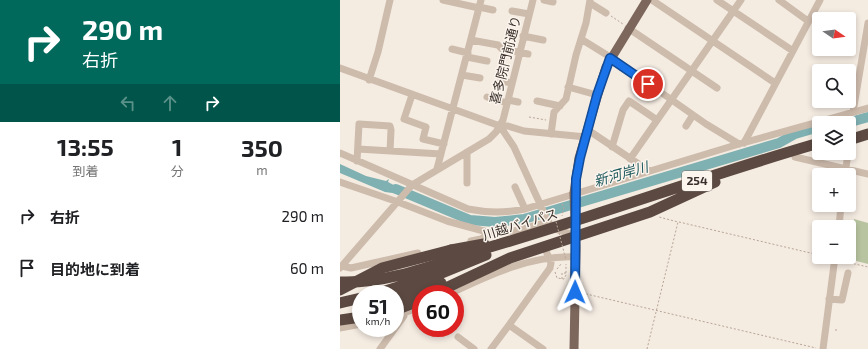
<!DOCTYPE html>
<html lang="ja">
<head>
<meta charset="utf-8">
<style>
	:root { --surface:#fff; --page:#f6f6f6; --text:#202124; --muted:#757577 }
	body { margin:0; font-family:"Exo 2","Noto Sans JP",sans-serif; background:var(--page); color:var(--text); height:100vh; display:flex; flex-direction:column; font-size:15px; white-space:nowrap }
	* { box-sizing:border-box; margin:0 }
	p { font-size:13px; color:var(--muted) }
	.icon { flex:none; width:22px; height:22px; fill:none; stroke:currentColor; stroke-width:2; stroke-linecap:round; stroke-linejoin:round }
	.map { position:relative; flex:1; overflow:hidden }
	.side { display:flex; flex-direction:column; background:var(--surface); width:340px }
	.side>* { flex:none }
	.hud { background:#00695c; color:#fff; overflow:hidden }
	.needle { width:26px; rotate:103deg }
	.buttons { position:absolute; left:472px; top:12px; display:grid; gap:8px }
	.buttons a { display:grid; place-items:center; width:44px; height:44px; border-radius:4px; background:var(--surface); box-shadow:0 2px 6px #0003; font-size:20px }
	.speed { position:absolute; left:12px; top:285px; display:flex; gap:8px; font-size:20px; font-weight:700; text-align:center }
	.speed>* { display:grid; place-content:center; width:52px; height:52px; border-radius:50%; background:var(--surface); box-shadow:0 2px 6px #0003; line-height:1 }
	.speed small { font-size:10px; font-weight:400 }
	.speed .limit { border:6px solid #d22; background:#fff; color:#111 }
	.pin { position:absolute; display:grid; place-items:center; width:34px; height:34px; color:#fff; margin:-17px; border:2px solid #fff; border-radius:50%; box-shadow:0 1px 4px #0007 }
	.me { position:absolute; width:44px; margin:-22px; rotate:1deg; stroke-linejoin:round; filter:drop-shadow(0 0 3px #0008) }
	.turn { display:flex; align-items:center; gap:14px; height:84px; padding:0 16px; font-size:18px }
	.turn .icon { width:52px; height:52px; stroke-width:2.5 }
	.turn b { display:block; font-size:28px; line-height:34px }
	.lanes { display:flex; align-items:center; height:38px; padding:0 16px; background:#0003; justify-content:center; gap:20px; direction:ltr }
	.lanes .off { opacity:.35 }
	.eta { display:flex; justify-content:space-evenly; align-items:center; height:68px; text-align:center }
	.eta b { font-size:24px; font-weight:700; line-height:28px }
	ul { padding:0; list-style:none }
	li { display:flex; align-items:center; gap:12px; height:52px; padding:0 16px }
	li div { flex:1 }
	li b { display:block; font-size:15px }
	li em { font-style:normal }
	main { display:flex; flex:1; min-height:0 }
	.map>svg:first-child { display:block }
	.green { fill:#b8c4a0 }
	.water { fill:#7fb0b2 }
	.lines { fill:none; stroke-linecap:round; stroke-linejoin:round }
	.river { stroke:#7fb0b2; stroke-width:10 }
	.path { stroke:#b9a596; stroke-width:1; stroke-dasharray:2 2; stroke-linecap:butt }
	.minor { stroke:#cdbbac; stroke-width:7 }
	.major { stroke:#7d675c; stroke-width:9 }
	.highway { stroke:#5c4a42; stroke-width:11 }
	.path-bridge { stroke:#b9a596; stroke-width:1; stroke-dasharray:2 2; stroke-linecap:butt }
	.highway-bridge { stroke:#5c4a42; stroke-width:11 }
	.route-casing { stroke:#114b97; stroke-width:10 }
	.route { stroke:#1a73e8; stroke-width:7 }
	.labels { text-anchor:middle; stroke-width:3; stroke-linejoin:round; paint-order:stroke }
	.shield { fill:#fbf5ee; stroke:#756b66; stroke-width:1 }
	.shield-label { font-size:12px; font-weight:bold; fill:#3b302b }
	.street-label { font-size:13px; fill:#3b302b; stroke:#fbf5ee }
	.water-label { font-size:14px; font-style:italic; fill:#1f5a5e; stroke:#fbf5ee }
</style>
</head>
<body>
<main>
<section class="side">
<div class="hud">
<div class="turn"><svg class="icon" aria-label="right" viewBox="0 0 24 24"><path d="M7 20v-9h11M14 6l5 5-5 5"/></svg><div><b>290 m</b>右折</div></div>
<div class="lanes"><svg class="icon off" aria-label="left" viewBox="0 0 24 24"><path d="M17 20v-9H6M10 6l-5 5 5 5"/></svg><svg class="icon off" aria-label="ahead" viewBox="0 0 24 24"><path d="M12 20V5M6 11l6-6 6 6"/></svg><svg class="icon" aria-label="right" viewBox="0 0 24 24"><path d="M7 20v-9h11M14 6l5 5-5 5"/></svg></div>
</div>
<div class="eta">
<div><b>13:55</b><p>到着</p></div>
<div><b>1</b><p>分</p></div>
<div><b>350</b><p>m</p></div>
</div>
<ul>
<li><svg class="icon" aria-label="right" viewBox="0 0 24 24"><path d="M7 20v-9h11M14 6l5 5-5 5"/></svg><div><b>右折</b></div><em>290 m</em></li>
<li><svg class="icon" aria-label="arrive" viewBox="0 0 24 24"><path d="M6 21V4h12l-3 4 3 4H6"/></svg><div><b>目的地に到着</b></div><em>60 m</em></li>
</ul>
</section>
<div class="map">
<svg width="528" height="349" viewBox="0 0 528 349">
	<rect width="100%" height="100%" fill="#f4ebe1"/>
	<path class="green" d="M 514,219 L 528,223 L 528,264 L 505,258 L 509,257 L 509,240 Z"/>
	<path class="water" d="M 0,164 L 26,176 L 46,181 L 49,179 L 48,182 L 63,190 L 60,194 L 45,192 L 0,173 Z"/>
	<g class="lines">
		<path class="river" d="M 507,123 L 528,117
			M 56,189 L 130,220 L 155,222 L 184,219 L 439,143 L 455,134 L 479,127"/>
		<path class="path" d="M 271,16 L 283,24
			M 189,117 L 206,120
			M 222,204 L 224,207 L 222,216
			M 339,222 L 479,255
			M 502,261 L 528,267
			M 217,269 L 221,264
			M 215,272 L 217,278 L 224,279 L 226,275 L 226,264
			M 222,279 L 222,273 L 226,273
			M 242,293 L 476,348
			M 495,330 L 497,330
			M 307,349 L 338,222 L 319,217"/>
		<path class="minor" d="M 103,0 L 139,8
			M 204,0 L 213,2
			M 312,0 L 435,83
			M 377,0 L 453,51
			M 439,0 L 468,21
			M 250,3 L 266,13
			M 139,7 L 153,10
			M 172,11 L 189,14
			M 288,28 L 377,88
			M 183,36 L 203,40
			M 241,39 L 275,60 L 366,124 L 399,144
			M 131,40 L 158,45 L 162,49 L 188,54
			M 112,49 L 128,53
			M 127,57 L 147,61
			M 0,68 L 160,126 L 168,126 L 184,131 L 246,137
			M 122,75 L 140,78
			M 29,80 L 38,52 L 50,0
			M 161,81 L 172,83
			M 228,87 L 257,95
			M 72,95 L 64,119 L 86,127 L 83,139 L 104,144
			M 147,97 L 167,103
			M 168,100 L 178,102
			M 197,101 L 220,106
			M 513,112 L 528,23
			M 160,126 L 174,147 L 211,228 L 235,235
			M 346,126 L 353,115
			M 248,130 L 309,171
			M 211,134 L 214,112 L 226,99 L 236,55 L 246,23 L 250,0
			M 404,143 L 480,0
			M 272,147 L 283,110 L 289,101 L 317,120
			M 18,149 L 101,154
			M 127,152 L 127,183
			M 0,153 L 128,209 C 148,213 166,213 185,209 L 399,144 L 528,108
			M 455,157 L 528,174
			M 290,159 L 401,0
			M 17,161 L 19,124 L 50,126 L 51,130 L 50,151
			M 97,169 L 141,0
			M 505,175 L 508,153
			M 0,182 L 58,202 L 107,221 L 151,233 L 174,231 L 209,222
			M 175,187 L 185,209
			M 499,227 L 501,205
			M 131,241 L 141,239 L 151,233
			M 2,266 L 11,268 L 78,253
			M 0,268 L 72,185 L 149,139 L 156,132 L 163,120 L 193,0
			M 109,294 C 149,275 190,255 236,257
			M 489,299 L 502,300 L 508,273
			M 55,316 L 81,307
			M 0,328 L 21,324
			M 118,337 L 134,349
			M 40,349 L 64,316 L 64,313
			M 151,349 L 169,325
			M 203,349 L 169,325 L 210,268 L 211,263 L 204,246
			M 483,349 L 495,257"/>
		<path class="major" d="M 234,349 L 236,248 L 234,193 L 239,158 L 266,67 L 307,0"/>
		<path class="highway" d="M 509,140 L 528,134
			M 111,250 L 144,244
			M 0,282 C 52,284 101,262 150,247 C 260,215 368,175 479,143
			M 36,294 L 102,273 L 146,255
			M 93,294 L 170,258 L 310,212 L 375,182
			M 55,298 L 101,283
			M 0,303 L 21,298
			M 55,310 L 81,300
			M 0,320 L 21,317"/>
		<path class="path-bridge" d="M 213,210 L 226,260"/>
		<path class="highway-bridge" d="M 0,290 L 42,268 L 111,250"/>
	</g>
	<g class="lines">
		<defs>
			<path id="route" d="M 235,292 L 236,179 L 240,158 L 257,95 L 270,58 L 308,84"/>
		</defs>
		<use href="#route" class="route-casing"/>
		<use href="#route" class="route"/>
	</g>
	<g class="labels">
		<rect class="shield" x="342" y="171" width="30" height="20" rx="3"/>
		<g class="shield-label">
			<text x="357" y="185">254</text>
		</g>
		<g class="street-label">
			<text transform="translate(165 60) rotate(-76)" y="5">喜多院門前通り</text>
			<text transform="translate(180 224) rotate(-17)" y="5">川越バイパス</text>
		</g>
		<g class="water-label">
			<text transform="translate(281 174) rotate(-16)" y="5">新河岸川</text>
		</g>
	</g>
</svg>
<div class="buttons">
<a><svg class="needle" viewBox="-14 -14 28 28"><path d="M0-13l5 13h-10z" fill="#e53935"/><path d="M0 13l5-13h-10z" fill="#757577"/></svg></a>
<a><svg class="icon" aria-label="search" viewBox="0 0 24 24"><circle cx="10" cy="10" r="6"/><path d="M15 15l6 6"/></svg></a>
<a><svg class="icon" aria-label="layers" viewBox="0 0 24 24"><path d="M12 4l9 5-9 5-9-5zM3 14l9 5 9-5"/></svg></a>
<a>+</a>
<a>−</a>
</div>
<div class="speed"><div>51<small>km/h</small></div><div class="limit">60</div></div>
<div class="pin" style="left:308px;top:84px;background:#d93025"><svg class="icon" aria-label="arrive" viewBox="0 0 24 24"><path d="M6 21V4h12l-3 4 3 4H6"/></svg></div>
<svg class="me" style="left:235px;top:292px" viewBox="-20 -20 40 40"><path d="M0-17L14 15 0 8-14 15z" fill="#1a73e8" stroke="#fff" stroke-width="4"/></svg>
</div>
</main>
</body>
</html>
